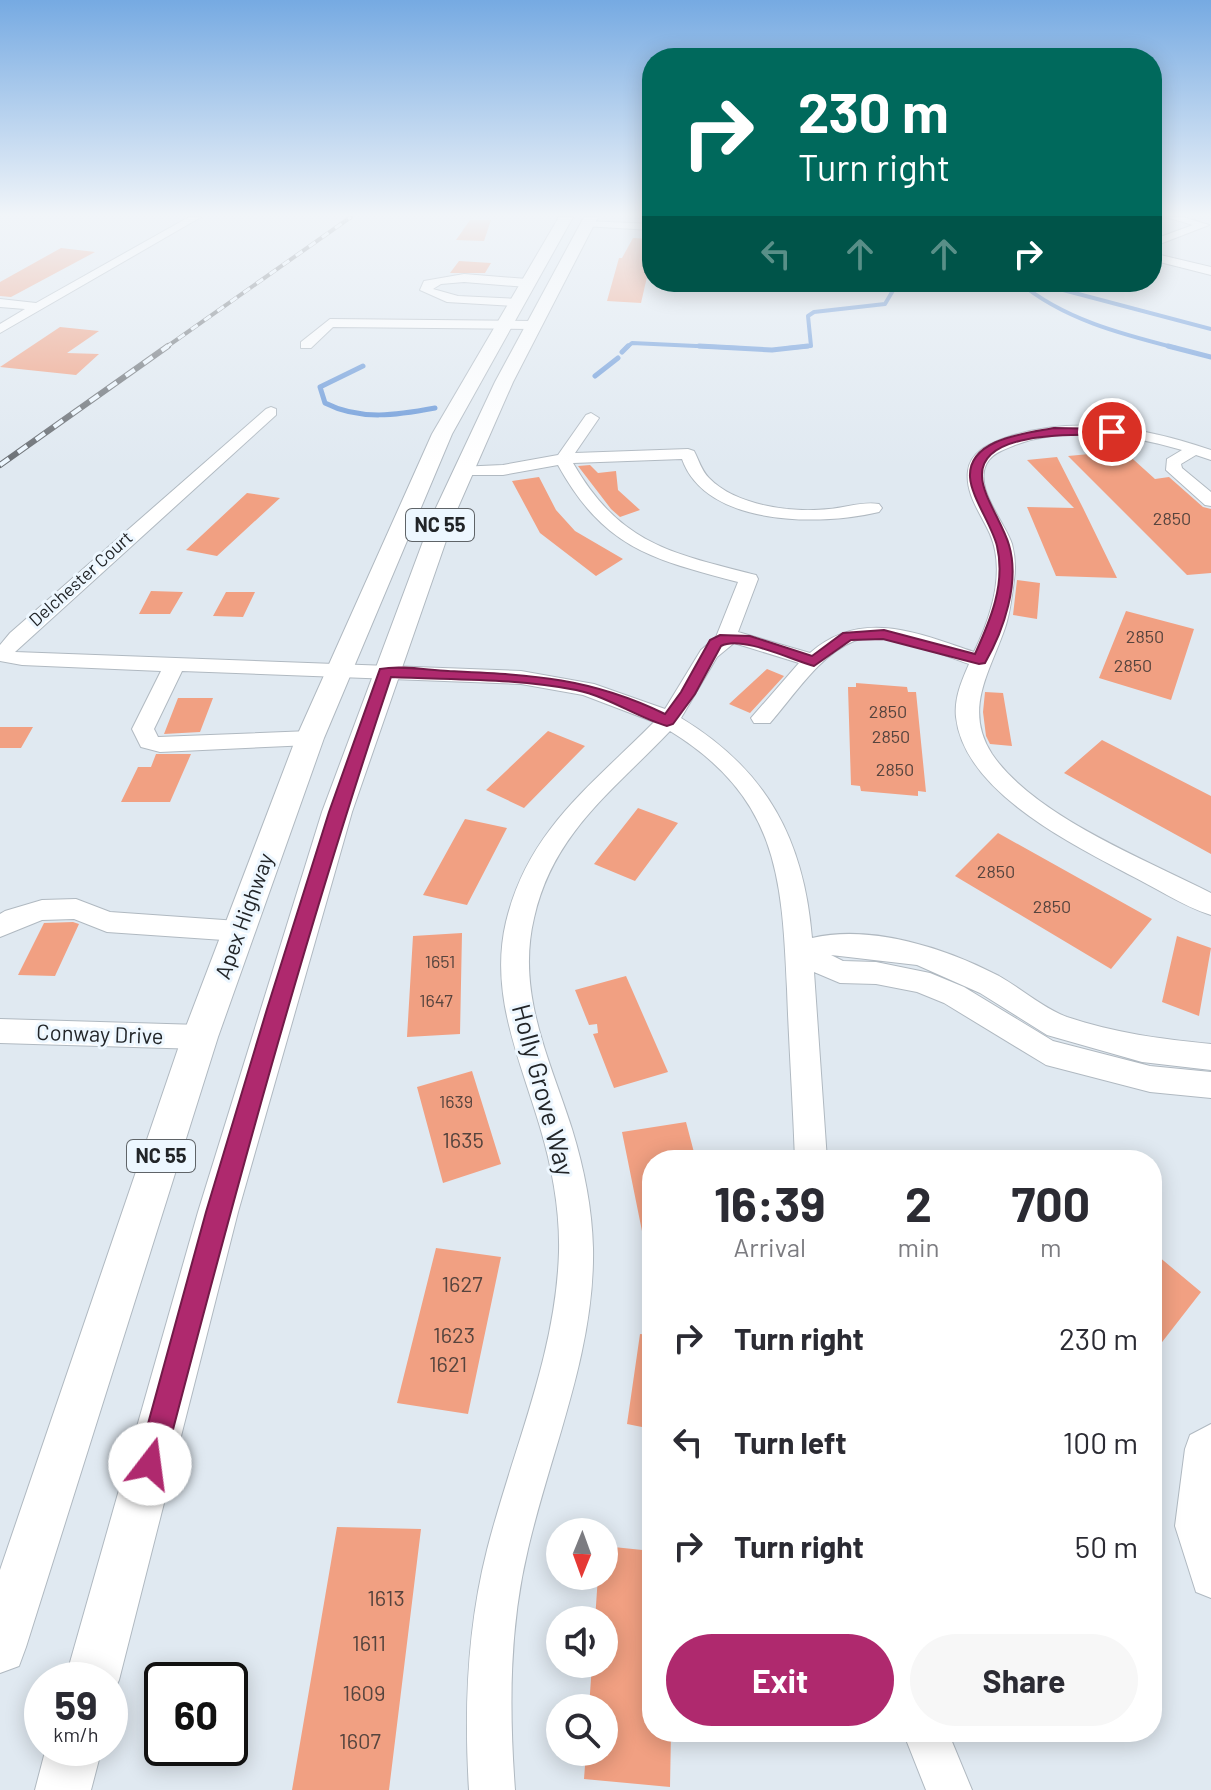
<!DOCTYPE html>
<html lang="en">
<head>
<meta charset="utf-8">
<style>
	:root { --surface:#fff; --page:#f7f7f7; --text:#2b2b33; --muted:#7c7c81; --accent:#af296e }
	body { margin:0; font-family:Barlow,sans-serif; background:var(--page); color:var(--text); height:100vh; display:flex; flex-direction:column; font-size:30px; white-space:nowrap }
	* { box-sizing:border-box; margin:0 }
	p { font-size:26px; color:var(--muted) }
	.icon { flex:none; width:44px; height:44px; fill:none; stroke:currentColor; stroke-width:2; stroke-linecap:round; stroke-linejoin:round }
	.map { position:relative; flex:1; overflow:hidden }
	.drawer { position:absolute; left:642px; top:1150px; width:520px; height:592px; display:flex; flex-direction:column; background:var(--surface); border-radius:32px; box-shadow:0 4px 20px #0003 }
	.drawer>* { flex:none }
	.top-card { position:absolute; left:642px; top:48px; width:520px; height:244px; border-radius:32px; box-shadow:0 4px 20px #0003; background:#00695c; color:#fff; overflow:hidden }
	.needle { width:52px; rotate:181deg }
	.fabs { position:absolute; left:546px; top:1518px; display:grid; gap:16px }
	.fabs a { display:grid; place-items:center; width:72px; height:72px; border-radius:50%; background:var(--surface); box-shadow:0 4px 20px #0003; font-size:40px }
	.speed { position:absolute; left:24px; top:1662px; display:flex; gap:16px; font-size:40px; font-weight:700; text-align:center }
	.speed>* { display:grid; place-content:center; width:104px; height:104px; border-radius:50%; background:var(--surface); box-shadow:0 4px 20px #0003; line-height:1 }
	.speed small { font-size:20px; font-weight:400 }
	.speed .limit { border:4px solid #111; border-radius:12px; background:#fff; color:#111 }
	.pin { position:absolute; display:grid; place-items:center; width:68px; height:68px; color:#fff; margin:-34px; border:4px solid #fff; border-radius:50%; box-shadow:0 2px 8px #0007 }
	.me { position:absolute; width:88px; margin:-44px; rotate:15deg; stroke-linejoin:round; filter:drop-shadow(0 0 6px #0008) }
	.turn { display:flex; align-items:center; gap:28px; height:168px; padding:0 24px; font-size:36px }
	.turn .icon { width:104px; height:104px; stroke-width:2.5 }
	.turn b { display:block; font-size:56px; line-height:68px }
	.lanes { display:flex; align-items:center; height:76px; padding:0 24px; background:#0003; justify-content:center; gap:40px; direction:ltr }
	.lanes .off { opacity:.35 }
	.eta { display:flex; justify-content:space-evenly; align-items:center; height:136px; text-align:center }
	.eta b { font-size:48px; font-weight:700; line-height:56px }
	.primary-button { display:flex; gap:16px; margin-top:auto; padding:16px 24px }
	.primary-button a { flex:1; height:92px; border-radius:48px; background:var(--accent); color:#fff; font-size:32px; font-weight:700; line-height:92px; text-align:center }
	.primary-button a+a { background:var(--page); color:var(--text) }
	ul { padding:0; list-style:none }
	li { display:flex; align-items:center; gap:24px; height:104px; padding:0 24px }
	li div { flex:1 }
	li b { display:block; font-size:30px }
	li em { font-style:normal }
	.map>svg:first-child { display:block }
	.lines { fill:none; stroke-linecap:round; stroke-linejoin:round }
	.stream-far1 { stroke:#6c9ad9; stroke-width:4 }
	.stream { stroke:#6c9ad9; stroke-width:5 }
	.building { fill:#f1a082 }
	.minor-casing { stroke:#b0b9c1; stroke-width:2 }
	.major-casing { stroke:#b0b9c1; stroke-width:2 }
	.minor { fill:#fff; fill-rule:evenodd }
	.major { fill:#fff; fill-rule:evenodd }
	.rail-far1-casing { stroke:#6a6f74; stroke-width:4 }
	.rail-casing { stroke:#6a6f74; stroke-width:6 }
	.rail-far1 { stroke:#edf7ff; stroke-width:3; stroke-dasharray:8; stroke-linecap:butt }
	.rail { stroke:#edf7ff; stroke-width:4; stroke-dasharray:11; stroke-linecap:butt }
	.route { fill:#af296e; stroke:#721b48; stroke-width:2 }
	.labels { text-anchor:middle; stroke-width:6; stroke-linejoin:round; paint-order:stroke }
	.number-label { font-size:18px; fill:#56443e }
	.far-street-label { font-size:18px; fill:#222528; stroke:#edf7ff }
	.shield { fill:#edf7ff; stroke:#5f6468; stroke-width:2 }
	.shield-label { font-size:20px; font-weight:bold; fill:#222528 }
	.street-label { font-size:22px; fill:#222528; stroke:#edf7ff }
	.near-number-label { font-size:22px; fill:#56443e }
	.near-street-label { font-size:26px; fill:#222528; stroke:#edf7ff }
</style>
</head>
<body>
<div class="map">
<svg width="1211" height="1790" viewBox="0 0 1211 1790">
	<rect width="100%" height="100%" fill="#e0e9f1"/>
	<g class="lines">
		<path class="stream-far1" d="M 1019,282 C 1063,319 1121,334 1176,348
			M 1033,282 L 1211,329
			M 626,348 L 632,343 L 739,348
			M 788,348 L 811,346 L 808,316 L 814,312 L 885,304 L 898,282"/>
		<path class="stream" d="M 699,346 L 772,350 L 808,346
			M 1168,346 L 1211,357
			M 622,352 L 628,346
			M 363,366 L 320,387 L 325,403 C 360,421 398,415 435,408
			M 595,376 L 618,358"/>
	</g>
	<path class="building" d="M 470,220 L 491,220 L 484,241 L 456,240 Z
		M 633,238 L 652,239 L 652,255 L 641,303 L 607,301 L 619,258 L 622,258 Z
		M 61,248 L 95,252 L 11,297 L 0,296 L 0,282 Z
		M 459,261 L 491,263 L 485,273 L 450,273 Z
		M 60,327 L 99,331 L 67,353 L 99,354 L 76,375 L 0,367 Z
		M 1114,442 L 1155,479 L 1169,477 L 1203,507 L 1211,509 L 1211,573 L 1187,575 L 1068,456 L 1111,452 Z
		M 1057,457 L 1083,508 L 1117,578 L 1056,576 L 1027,507 L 1074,508 L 1027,460 Z
		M 590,465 L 598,473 L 616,471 L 618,490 L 640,510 L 620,517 L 611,509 L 578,466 Z
		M 539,477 L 556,510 L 575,531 L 623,559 L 596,576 L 540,533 L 512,481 Z
		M 247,493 L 280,498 L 217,556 L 186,550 Z
		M 1017,580 L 1040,583 L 1037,619 L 1013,615 Z
		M 151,591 L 183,592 L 170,614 L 139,614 Z
		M 226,592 L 255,592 L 243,617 L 213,616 Z
		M 1126,611 L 1194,629 L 1171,700 L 1099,678 Z
		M 767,669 L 784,676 L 750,713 L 729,704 Z
		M 856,683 L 907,687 L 908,692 L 916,692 L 926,792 L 918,791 L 918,796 L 861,791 L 860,786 L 851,785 L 848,687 L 856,687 Z
		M 985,692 L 1003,693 L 1012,746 L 990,744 L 986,736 L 983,712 Z
		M 178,698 L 213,698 L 200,732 L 164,734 Z
		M 0,727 L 33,727 L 21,748 L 0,748 Z
		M 548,731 L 585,746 L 524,808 L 486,790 Z
		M 1102,740 L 1211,796 L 1211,854 L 1064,773 Z
		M 156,754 L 191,754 L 170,802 L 121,802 L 138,767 L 151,767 Z
		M 638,808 L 678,823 L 635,881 L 594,864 Z
		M 465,819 L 507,828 L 467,905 L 423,895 Z
		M 998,833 L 1152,919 L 1111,969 L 955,876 Z
		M 73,922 L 79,924 L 55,976 L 18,975 L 44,923 Z
		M 462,933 L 460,1034 L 407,1037 L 413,936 Z
		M 1177,936 L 1211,948 L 1199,1016 L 1162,1002 Z
		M 626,976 L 668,1072 L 614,1088 L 593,1034 L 598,1033 L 597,1024 L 589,1025 L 575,990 Z
		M 472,1071 L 501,1164 L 443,1183 L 417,1087 Z
		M 686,1122 L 696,1160 L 652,1160 L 652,1230 L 642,1231 L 622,1132 Z
		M 436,1248 L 501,1257 L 468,1414 L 397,1403 Z
		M 1152,1251 L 1201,1292 L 1152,1355 Z
		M 640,1334 L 652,1335 L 652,1429 L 627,1424 Z
		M 337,1527 L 421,1529 L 389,1790 L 292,1790 Z
		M 604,1546 L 652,1551 L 652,1732 L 671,1732 L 670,1787 L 584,1779 L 586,1752 L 604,1752 L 604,1708 L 589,1708 L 592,1664 L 604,1664 L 604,1620 L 595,1620 L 598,1576 L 604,1576 Z"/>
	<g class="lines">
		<defs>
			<path id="minor" d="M 189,217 L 201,217 L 0,333 L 0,324 L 25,309 L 0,307 L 0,299 L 36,303 Z
				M 1166,217 L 1183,217 L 1209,225 L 1152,247 L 1152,240 L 1193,225 Z
				M 587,221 L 652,224 L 652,230 L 583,226 L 582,224 Z
				M 1152,253 L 1211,267 L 1211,275 L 1152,260 Z
				M 464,274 L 527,279 L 533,283 L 527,287 L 464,282 L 441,284 L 433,289 L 458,296 L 519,299 L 519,305 L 515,306 L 447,302 L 420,290 L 424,281 Z
				M 330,319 L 533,321 L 540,325 L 533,329 L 333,327 L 311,348 L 301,348 L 301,342 Z
				M 271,407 L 276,409 L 276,415 L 15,652 L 521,671 L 594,684 L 665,709 L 701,650 L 716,637 L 738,582 C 651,559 604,548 558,465 L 503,475 L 464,475 L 458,473 L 456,470 L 458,467 L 503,465 L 558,455 L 586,415 L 591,413 L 599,418 L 575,453 L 688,449 L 694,451 C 699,460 701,470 709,478 C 736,506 792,513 829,509 C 845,508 863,501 879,504 L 882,508 L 879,512 C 821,526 706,527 682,459 L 573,463 C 620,544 670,553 756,575 L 758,579 L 738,632 L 810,653 C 861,608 918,633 974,652 C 991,617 1006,571 990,534 C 981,514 965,494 968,471 C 970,453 987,445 1002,439 C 1071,414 1144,427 1211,450 L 1211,460 L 1196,455 L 1181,464 L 1182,468 L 1211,492 L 1211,506 L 1205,505 L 1166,470 L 1167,459 L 1182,450 C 1129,435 1068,425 1015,445 C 1006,449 995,452 989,460 C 970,484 1005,522 1012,544 C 1015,556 1016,568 1014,580 C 1012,596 1010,613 1005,628 C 990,672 963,709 992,754 C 1034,816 1145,859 1211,893 L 1211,915 C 1182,906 1155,887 1128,874 C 1070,843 964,791 956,717 C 954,698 962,680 969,664 C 940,654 884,630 854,641 C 819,655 794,696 770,723 L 754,723 L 751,718 L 799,663 L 734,643 L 717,657 L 681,718 C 767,770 804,840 812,938 C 871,924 946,948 999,976 C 1022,989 1043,1008 1067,1017 C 1114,1033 1162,1039 1211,1044 L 1211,1070 L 1142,1062 L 1047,1035 L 980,993 L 917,965 L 831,955 L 843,961 L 876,962 L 930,973 L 964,987 L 1053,1041 L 1150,1066 L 1211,1072 L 1211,1098 L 1150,1092 L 1046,1065 L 944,1003 L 917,992 L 876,984 L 840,983 L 814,972 L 827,1160 L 795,1160 C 793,1103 789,1046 787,989 C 782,875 777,797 670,731 C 613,791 553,833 534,918 C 516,993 550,1060 572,1129 C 584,1168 592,1208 593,1248 C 595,1352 551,1450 528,1549 C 509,1628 509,1709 515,1790 L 469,1790 C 464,1709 467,1629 487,1550 C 512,1451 556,1356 559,1252 C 560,1210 552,1167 540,1127 C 520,1059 489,994 506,922 C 528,830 591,786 654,722 L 583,695 L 521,684 L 182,671 L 154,729 L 158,737 L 310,731 L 318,733 L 321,738 L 318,743 L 310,745 L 160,752 L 141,747 L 132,729 L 161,671 L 22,665 L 0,661 L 0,645 L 10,633 L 266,409 Z
				M 76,899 L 110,912 L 238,921 L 247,924 L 251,931 L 247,938 L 238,941 L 107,932 L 74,919 L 42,920 L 0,937 L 0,914 L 5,911 L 42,900 Z
				M 0,1019 L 200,1025 L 210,1028 L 215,1037 L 210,1046 L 200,1049 L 0,1043 Z
				M 1211,1424 L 1211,1598 L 1196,1592 L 1175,1526 L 1185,1449 L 1190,1435 Z
				M 903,1732 L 948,1732 L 972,1790 L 926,1790 Z"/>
			<path id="major" d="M 559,217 L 573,217 L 452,434 L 324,738 L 218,1037 L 26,1647 L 19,1666 L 0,1673 L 0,1570 L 182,1037 L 296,738 L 432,434 Z
				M 584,217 L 598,217 L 513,382 L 456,512 L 352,812 L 238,1212 L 119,1680 L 110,1699 L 110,1680 L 65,1680 L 198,1212 L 322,812 L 434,512 L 495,382 Z
				M 46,1748 L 102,1748 L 91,1790 L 35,1790 Z"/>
		</defs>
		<use href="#minor" class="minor-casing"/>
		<use href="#major" class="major-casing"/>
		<use href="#minor" class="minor"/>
		<use href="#major" class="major"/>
		<defs>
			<path id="rail-far1" d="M 165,348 L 351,217"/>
			<path id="rail" d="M 0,465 L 168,346"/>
		</defs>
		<use href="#rail-far1" class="rail-far1-casing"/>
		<use href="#rail" class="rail-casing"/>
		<use href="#rail-far1" class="rail-far1"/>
		<use href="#rail" class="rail"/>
	</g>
	<linearGradient id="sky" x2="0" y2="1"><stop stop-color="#76aae2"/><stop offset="0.46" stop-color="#f1f5f9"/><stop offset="1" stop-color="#f1f5f9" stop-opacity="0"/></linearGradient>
	<rect width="1211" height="467" fill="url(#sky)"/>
	<path class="route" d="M 1054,428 L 1112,429 L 1117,432 L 1112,435 C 1082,435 980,429 982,476 C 982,495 1003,524 1009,545 C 1020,582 1004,630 985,663 L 979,664 L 883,639 L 851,640 L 814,666 C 792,660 741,635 721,646 L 695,694 L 673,724 L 667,726 C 636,717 609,697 576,690 C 516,678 452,680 391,677 C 304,936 233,1199 164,1464 L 160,1473 L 150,1477 L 141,1473 L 137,1464 L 206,1212 L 267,1009 L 329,812 L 380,669 C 401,665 427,670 448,671 C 530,675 589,677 665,714 L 681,692 L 710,640 L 720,635 L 750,636 L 812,656 L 843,633 L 884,630 L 975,654 C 990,621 1006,584 997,546 C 992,525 971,497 970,477 C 968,438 1028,433 1054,428 Z"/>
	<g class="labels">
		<g class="number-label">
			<text x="1172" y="525">2850</text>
			<text x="1145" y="643">2850</text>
			<text x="1133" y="672">2850</text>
			<text x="888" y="718">2850</text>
			<text x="891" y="743">2850</text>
			<text x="895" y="776">2850</text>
			<text x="996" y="878">2850</text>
			<text x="1052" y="913">2850</text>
			<text x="440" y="968">1651</text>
			<text x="436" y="1007">1647</text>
			<text x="456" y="1108">1639</text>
		</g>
		<g class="far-street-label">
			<text transform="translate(81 579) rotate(-42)" y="6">Delchester Court</text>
		</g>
		<g class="shield">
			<rect x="406" y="509" width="68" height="32" rx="6"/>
			<rect x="127" y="1140" width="68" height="32" rx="6"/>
		</g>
		<g class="shield-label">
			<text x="440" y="532">NC 55</text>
			<text x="161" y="1163">NC 55</text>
		</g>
		<g class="street-label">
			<text transform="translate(244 916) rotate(-70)" y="8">Apex Highway</text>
			<text transform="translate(100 1034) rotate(2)" y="8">Conway Drive</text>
		</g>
		<g class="near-number-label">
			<text x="463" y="1148">1635</text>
			<text x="462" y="1292">1627</text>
			<text x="454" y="1343">1623</text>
			<text x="448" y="1372">1621</text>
			<text x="386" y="1606">1613</text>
			<text x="369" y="1651">1611</text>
			<text x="364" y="1701">1609</text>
			<text x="360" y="1749">1607</text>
		</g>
		<g class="near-street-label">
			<text transform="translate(543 1090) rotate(75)" y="9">Holly Grove Way</text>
		</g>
	</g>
</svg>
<div class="fabs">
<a><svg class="needle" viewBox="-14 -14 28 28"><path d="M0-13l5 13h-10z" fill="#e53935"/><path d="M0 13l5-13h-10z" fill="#7c7c81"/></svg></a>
<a><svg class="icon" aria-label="sound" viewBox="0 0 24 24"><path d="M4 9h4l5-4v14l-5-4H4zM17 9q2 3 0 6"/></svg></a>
<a><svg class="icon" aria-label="search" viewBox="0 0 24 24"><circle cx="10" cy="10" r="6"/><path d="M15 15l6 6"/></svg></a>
</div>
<div class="speed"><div>59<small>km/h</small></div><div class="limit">60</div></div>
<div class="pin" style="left:1112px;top:432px;background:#d93025"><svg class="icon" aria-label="arrive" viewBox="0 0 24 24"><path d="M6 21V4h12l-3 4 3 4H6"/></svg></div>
<svg class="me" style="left:150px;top:1464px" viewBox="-20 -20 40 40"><circle r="19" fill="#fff"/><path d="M0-13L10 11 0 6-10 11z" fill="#af296e"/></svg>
<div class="top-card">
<div class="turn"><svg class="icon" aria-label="right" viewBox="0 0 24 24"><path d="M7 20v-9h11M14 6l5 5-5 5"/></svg><div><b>230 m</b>Turn right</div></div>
<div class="lanes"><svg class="icon off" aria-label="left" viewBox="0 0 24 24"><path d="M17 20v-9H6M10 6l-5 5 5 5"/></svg><svg class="icon off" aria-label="ahead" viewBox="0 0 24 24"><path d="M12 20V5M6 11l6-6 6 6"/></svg><svg class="icon off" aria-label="ahead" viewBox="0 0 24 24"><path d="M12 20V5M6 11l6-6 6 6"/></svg><svg class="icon" aria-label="right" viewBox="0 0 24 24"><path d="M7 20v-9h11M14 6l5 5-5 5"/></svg></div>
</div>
<section class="drawer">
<div class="eta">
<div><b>16:39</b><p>Arrival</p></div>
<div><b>2</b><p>min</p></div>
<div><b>700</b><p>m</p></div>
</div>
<ul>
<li><svg class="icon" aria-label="right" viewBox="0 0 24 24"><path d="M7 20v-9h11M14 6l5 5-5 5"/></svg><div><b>Turn right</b></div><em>230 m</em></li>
<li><svg class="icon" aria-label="left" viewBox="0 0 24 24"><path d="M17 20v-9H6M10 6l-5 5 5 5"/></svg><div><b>Turn left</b></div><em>100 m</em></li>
<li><svg class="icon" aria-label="right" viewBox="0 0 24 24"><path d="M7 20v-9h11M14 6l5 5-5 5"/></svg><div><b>Turn right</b></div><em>50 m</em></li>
</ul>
<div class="primary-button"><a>Exit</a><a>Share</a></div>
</section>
</div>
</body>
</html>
